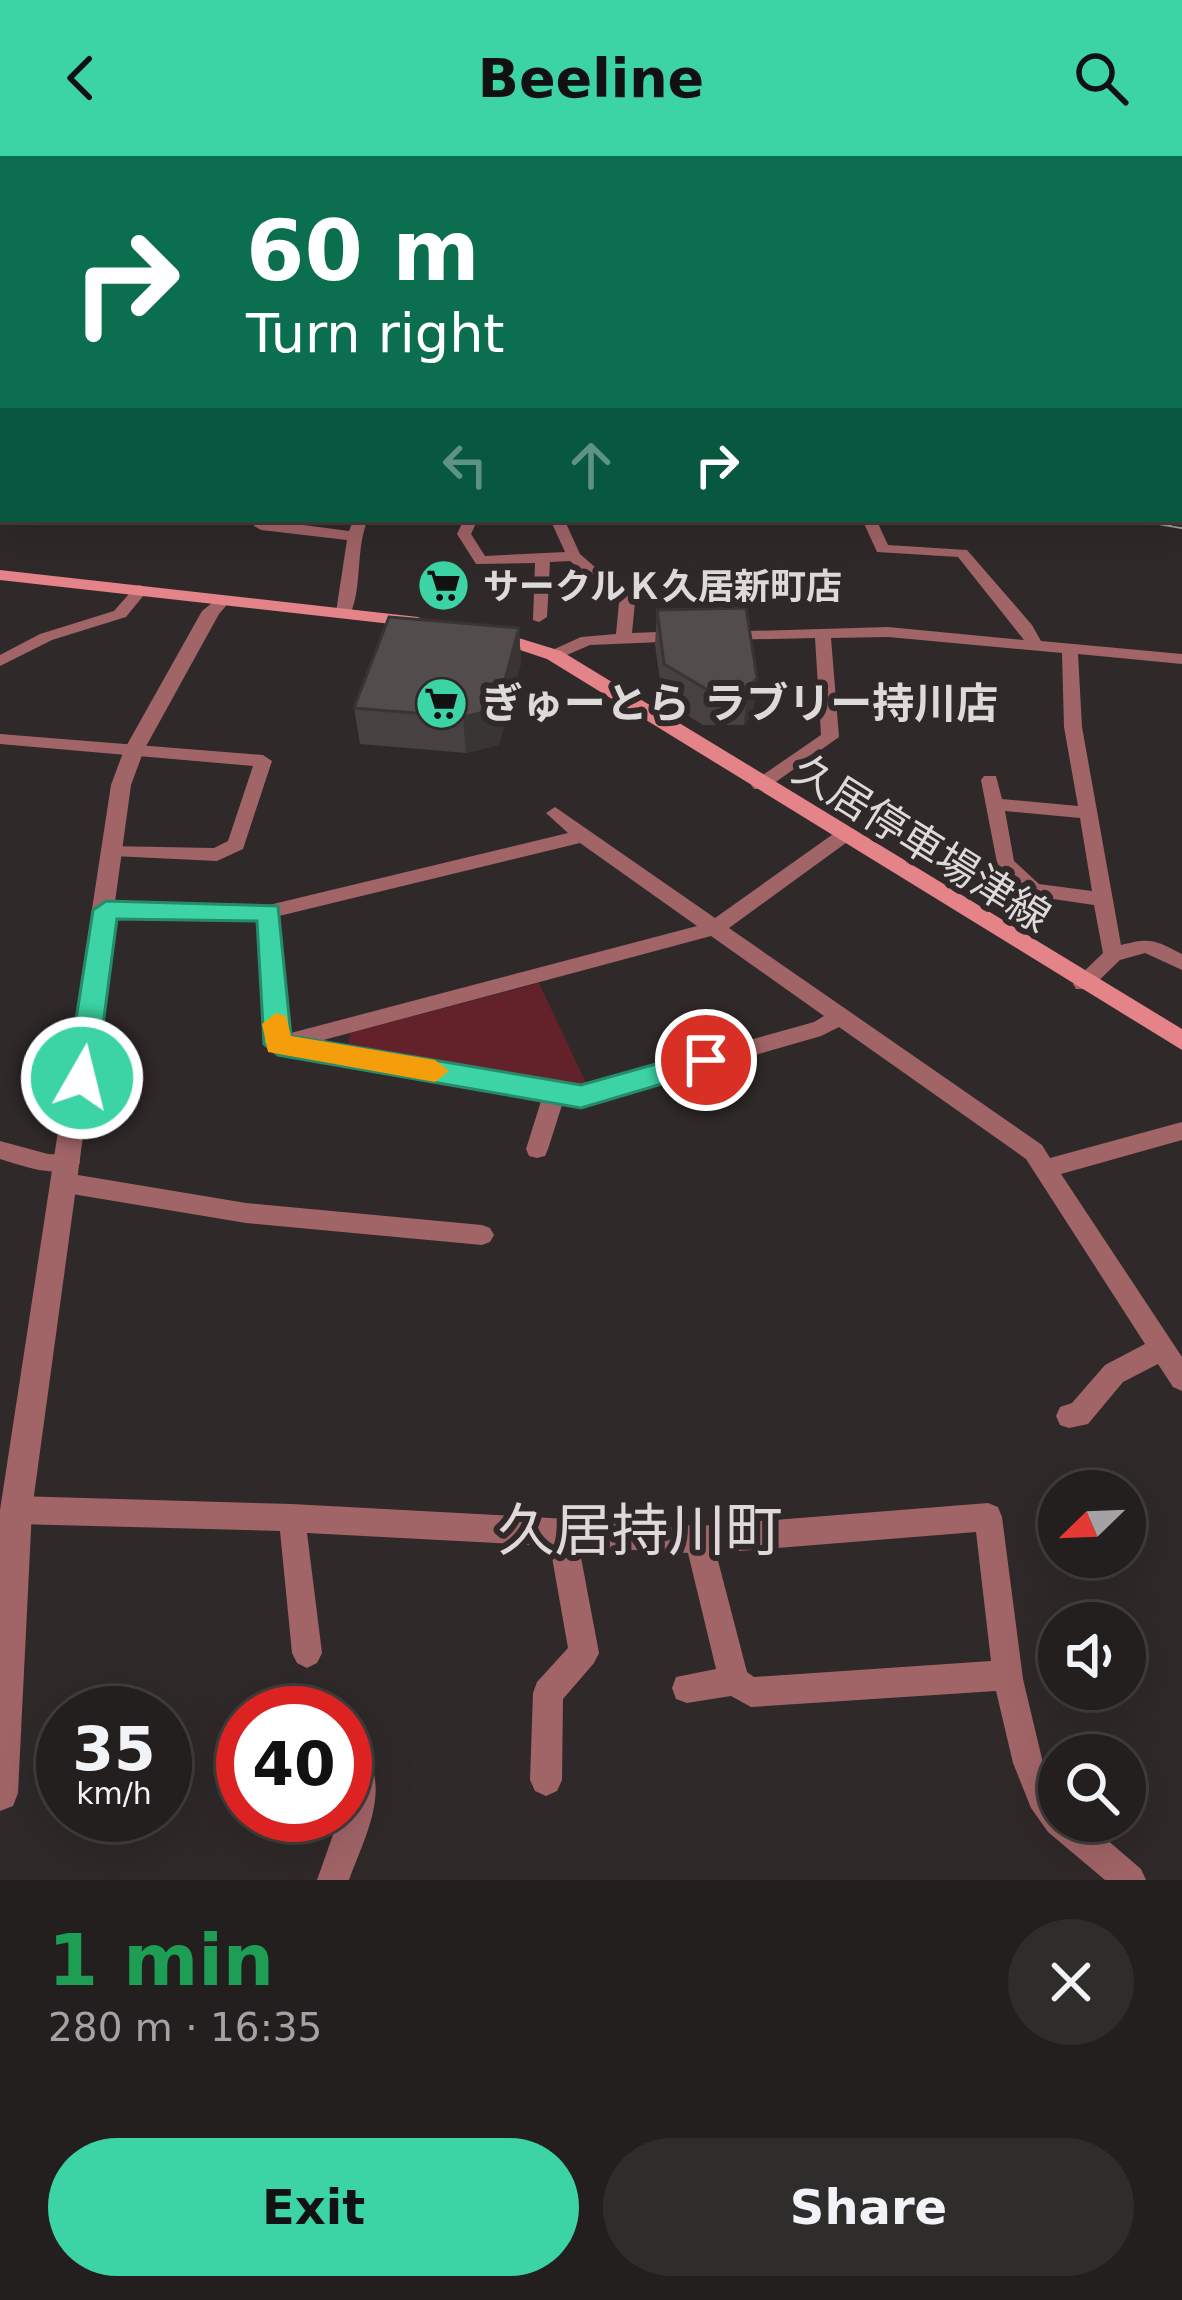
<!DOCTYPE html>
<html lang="en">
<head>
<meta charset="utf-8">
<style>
	:root { --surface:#231f1f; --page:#2f2c2c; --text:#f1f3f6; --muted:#a3a2a4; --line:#403d3d; --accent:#3cd4a4 }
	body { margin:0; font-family:"DejaVu Sans","Noto Sans JP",sans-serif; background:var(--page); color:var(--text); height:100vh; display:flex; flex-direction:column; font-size:45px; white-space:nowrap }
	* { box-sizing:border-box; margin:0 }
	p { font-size:39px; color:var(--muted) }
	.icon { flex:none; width:66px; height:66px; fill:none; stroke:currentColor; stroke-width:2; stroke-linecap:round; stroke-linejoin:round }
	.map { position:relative; height:1724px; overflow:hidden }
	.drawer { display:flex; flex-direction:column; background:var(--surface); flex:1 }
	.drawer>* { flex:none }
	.banner { position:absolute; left:0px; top:0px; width:1182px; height:366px; box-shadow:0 12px 48px #0002,0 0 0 3px var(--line); background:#0b6e4f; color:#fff; overflow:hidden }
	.needle { width:78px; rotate:247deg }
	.fabs { position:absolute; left:1038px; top:1314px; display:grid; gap:24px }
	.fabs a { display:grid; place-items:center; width:108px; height:108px; border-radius:50%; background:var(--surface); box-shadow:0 12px 48px #0002,0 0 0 3px var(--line); font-size:60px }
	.speed { position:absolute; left:36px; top:1530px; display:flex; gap:24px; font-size:60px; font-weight:700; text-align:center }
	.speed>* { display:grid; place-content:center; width:156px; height:156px; border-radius:50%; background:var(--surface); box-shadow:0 12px 48px #0002,0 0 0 3px var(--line); line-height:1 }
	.speed small { font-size:30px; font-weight:400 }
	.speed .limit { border:18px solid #d22; background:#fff; color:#111 }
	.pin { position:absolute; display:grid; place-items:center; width:102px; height:102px; color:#fff; margin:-51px; border:6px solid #fff; border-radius:50%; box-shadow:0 3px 12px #0007 }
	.me { position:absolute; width:132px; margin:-66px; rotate:8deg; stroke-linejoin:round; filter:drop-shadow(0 0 9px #0008) }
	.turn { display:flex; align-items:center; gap:42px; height:252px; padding:0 48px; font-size:54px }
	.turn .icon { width:156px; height:156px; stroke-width:2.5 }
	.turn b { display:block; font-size:84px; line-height:102px }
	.lanes { display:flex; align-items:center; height:114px; padding:0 48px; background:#0003; justify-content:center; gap:60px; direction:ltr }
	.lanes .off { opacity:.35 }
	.round { display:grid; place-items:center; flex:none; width:126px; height:126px; border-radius:63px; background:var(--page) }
	.head { display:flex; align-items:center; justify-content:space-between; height:204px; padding:0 48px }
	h1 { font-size:72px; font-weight:800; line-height:90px; color:#1e9e55 }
	.primary-button { display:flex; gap:24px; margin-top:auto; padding:24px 48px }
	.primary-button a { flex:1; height:138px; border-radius:72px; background:var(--accent); color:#111; font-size:48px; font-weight:800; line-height:138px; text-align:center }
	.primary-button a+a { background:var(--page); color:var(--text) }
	header { display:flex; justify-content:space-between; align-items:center; height:156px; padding:0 48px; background:var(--accent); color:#111; font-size:54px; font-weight:800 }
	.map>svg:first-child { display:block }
	.green { fill:#632229 }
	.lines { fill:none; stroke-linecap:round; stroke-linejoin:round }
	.minor { fill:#a16467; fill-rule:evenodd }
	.tertiary { fill:#a16467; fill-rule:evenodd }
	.secondary { fill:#e48388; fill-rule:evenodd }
	.rail-casing { stroke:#9e9a9a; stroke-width:8 }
	.rail { stroke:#2f2929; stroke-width:4.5; stroke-dasharray:12; stroke-linecap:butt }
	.wall { fill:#474141 }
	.shaded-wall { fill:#3a3535 }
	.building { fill:#534c4c; stroke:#3a3535; stroke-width:3 }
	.route { fill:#3cd4a4; stroke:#278a6b; stroke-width:3 }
	.slow { fill:#f59e0b }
	.labels { text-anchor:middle; stroke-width:12; stroke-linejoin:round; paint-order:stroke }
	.far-poi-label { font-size:36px; font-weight:bold; fill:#dedada; stroke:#2f2929; text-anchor:start }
	.poi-label { font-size:42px; font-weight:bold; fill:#dedada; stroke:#2f2929; text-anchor:start }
	.street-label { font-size:42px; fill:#dedada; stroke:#2f2929 }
	.near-quarter-label { font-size:57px; fill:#e1d9d9; stroke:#2f2929 }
</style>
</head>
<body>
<header><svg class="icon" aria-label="back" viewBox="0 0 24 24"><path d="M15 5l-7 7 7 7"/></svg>Beeline<svg class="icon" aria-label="search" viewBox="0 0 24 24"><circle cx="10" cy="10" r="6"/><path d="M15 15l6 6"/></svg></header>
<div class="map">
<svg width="1182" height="1724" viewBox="0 0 1182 1724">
	<rect width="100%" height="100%" fill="#2f2929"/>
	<path class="green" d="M 539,827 L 586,927 L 580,930 L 348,890 L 350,877 Z"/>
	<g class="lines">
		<path class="minor" d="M 760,0 L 771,0 L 774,3 L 763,3 Z
			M 846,0 L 859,0 L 862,3 L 849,3 Z
			M 915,0 L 928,0 L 930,2 L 909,3 Z
			M 3,12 L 3,18 L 0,19 L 0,13 Z
			M 3,33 L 3,39 L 0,40 L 0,34 Z
			M 3,56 L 3,62 L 0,63 L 0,57 Z
			M 1179,125 L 1182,125 L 1182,133 L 1179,133 Z
			M 1179,162 L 1182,162 L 1182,170 L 1179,170 Z
			M 0,169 L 3,169 L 3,177 L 0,177 Z
			M 3,240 L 3,254 L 0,255 L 0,241 Z
			M 3,307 L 3,317 L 0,318 L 0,308 Z
			M 258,363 L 349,375 L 354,363 L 368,363 C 355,394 363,429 350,459 L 344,461 L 336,456 L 347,384 L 261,374 L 254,370 Z
			M 464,363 L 478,363 L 471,378 L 485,400 L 565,396 L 550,363 L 564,363 L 580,398 L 635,446 L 632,477 L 685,475 L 693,480 L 685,485 L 590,489 L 560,502 L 548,502 L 548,496 L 581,481 L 616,478 L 619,447 L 570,405 L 550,406 L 547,461 L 539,466 L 533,464 L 535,407 L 476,408 L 457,378 Z
			M 862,363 L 876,363 L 888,389 L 967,394 L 1032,469 L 1041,485 L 1182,498 L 1182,508 L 1078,498 L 1082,571 L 1121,789 C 1151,781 1155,784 1182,798 L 1182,814 L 1145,797 L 1120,804 L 1090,833 L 1076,833 L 1073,828 L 1076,823 L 1103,797 L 1094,749 L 1026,739 L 998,712 L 981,624 L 984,620 L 996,620 L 1002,643 L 1078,650 L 1064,571 L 1062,497 L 888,481 L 831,482 L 839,581 L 766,633 L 754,633 L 751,629 L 754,625 L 821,579 L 815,482 L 722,484 L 716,482 L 716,476 L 888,471 L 1024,484 L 958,401 L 877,396 ZM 1005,655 L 1080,662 L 1092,735 L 1039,728 L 1014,705 Z
			M 140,429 L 148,434 L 126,461 L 52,484 L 0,510 L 0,499 L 40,478 L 114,455 L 135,431 Z
			M 0,578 L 263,599 L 272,605 L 243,693 L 217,705 L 113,700 L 106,698 L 104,694 L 106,690 L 214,692 L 228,685 L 253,610 L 0,588 Z
			M 555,651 L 715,762 L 836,676 L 850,676 L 852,680 L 850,684 L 729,772 L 1042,989 L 1050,1002 L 1182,966 L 1182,984 L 1061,1018 L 1182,1201 L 1182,1235 L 1173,1231 L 1158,1208 L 1123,1226 L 1088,1268 L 1069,1272 L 1060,1269 L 1056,1260 L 1060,1251 L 1072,1247 L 1105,1209 L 1145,1188 L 1026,1003 L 839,871 L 821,880 L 581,949 L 563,946 L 548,993 L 545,1000 L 537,1002 L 529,1000 L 526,993 L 542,942 L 269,894 L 266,888 L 260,763 L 106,761 L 96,754 L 106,747 L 269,749 L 568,677 L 546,657 ZM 580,687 L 697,770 L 287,878 L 279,760 ZM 711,780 L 824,860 L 814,866 L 581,931 L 316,886 Z
			M 0,985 L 48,998 L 77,999 L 80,1006 L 77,1013 C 50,1020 26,1011 0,1003 Z
			M 66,1017 L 246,1047 L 482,1069 L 490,1072 L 494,1079 L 490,1086 L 482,1089 L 246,1067 L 66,1037 L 58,1034 L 54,1027 L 58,1020 Z
			M 16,1340 L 292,1348 L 699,1370 L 988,1347 L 998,1351 L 1002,1361 L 1023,1523 L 1043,1607 L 1059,1638 L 1059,1665 L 1085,1665 L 1141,1713 L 1146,1724 L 1105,1724 L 1048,1676 L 1031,1652 L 1013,1607 L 996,1535 L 751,1551 L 731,1540 L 687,1547 L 676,1543 L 672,1532 L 676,1521 L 716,1513 L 688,1397 L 579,1391 L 599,1497 L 594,1507 L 563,1543 L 562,1624 L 557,1635 L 546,1640 L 535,1635 L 530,1624 L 533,1537 L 537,1526 L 568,1492 L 550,1390 L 307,1377 L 322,1497 L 317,1507 L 307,1512 L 297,1507 L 292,1497 L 280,1375 L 16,1368 L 6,1364 L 2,1354 L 6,1344 ZM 976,1376 L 991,1505 L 754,1521 L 747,1516 L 716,1397 Z
			M 360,1605 L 371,1609 C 386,1645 361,1690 349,1724 L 317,1724 L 340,1659 L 345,1659 L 345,1619 L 349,1609 Z"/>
		<path class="tertiary" d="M 210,0 L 222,0 L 207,3 Z
			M 398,0 L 441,0 L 446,3 L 403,3 Z
			M 1085,0 L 1100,0 L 1104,3 L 1089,3 Z
			M 1179,37 L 1182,37 L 1182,46 L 1179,45 Z
			M 222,439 L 231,444 L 219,458 L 144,594 L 131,629 L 32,1354 L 18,1637 L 13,1650 L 0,1655 L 0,1354 L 111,629 L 124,594 L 202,455 Z"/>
		<path class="secondary" d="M 0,414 L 418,461 L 427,466 L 418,471 L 0,424 Z
			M 493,474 L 561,495 L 1182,873 L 1182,894 L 547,503 L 487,483 L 487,475 Z"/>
		<defs>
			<path id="rail" d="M 1148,363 L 1182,369"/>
		</defs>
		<use href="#rail" class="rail-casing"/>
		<use href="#rail" class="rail"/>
	</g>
	<path class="wall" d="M 1179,186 L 1182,186 L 1182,276 L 1179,276 Z
		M 657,454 L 757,522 L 753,557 L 744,569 L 703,569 L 663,544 L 655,489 Z
		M 519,472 L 521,507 L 499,589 L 466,597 L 360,588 L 354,552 Z"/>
	<path class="shaded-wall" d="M 519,472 L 521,507 L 499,589 L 466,597 L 463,561 Z
		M 757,522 L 753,557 L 744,569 L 747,533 Z"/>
	<path class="building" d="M 1179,186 L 1182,186 L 1182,243 L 1179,243 Z
		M 746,452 L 757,522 L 747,533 L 706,533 L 664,508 L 657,454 Z
		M 389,461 L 519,472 L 497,553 L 463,561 L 354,552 Z"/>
	<path class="route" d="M 106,745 L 278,750 L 291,880 L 581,929 L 706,894 L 721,904 L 716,912 L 581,952 L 278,899 L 264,888 L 257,765 L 117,763 L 96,922 L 92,930 L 72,930 L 67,922 L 93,754 Z"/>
	<path class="slow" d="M 276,857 L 286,860 L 291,880 L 435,904 L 449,915 L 435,926 L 268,896 L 262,868 Z"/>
	<defs>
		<symbol id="supermarket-disc" viewBox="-11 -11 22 22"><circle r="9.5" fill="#3cd4a4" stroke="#2f2929"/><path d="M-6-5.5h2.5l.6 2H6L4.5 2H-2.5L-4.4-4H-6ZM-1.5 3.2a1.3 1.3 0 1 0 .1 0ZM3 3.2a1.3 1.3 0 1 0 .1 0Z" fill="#111"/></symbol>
	</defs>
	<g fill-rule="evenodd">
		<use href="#supermarket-disc" x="414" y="400" width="59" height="59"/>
		<use href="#supermarket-disc" x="412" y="518" width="59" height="59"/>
	</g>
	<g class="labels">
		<g class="far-poi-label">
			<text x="483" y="443">サークルＫ久居新町店</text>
		</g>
		<g class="poi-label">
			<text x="481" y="562">ぎゅーとら ラブリー持川店</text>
		</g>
		<g class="street-label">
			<text transform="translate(922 687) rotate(32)" y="15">久居停車場津線</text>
		</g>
		<g class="near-quarter-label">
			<text x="640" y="1394">久居持川町</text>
		</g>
	</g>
</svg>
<div class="fabs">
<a><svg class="needle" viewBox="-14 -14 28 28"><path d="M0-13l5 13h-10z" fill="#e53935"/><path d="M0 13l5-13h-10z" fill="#a3a2a4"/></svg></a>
<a><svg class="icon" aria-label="sound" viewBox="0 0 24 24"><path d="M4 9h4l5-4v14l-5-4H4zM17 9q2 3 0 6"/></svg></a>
<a><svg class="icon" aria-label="search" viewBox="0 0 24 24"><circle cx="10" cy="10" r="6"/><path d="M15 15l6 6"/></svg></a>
</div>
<div class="speed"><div>35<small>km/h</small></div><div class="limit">40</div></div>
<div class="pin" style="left:706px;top:904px;background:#d93025"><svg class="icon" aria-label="arrive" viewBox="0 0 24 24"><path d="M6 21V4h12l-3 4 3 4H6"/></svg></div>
<svg class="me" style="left:82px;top:922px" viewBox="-20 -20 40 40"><circle r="17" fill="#3cd4a4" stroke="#fff" stroke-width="3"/><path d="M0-11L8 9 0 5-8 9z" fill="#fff"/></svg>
<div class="banner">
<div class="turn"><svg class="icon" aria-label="right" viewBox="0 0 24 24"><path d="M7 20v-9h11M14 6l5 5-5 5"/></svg><div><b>60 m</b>Turn right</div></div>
<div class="lanes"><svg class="icon off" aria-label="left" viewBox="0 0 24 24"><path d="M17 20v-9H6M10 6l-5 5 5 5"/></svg><svg class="icon off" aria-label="ahead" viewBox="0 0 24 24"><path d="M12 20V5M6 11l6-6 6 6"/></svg><svg class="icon" aria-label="right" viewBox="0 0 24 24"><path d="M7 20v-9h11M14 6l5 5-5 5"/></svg></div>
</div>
</div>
<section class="drawer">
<div class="head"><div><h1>1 min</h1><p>280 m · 16:35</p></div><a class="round"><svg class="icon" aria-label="close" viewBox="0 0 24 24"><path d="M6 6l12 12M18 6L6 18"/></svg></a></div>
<div class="primary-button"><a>Exit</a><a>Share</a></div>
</section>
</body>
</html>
